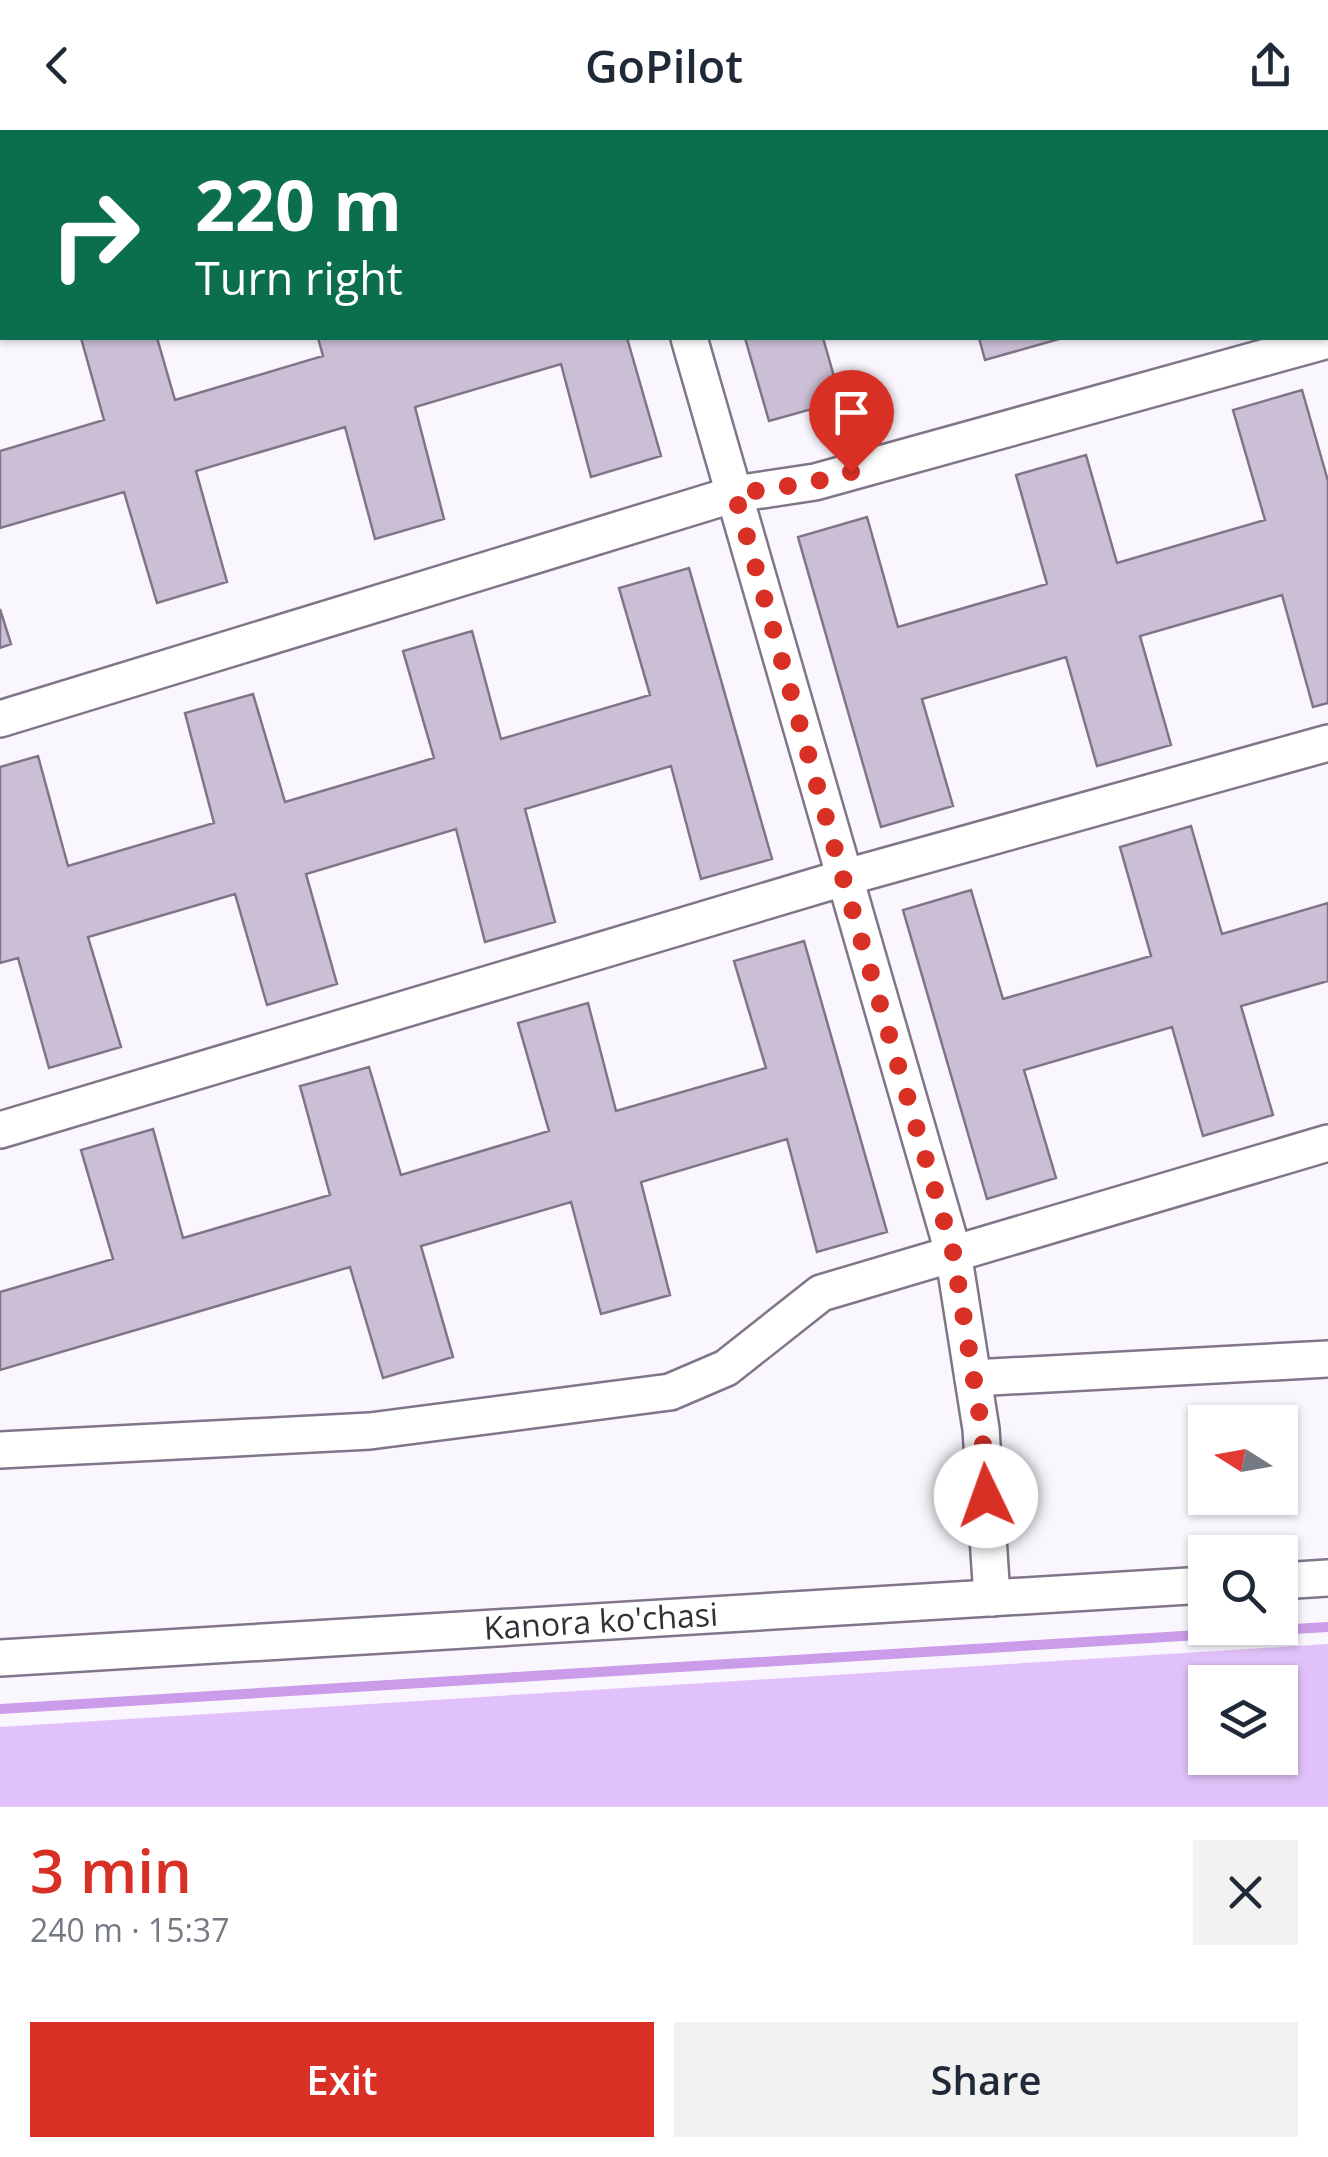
<!DOCTYPE html>
<html lang="en">
<head>
<meta charset="utf-8">
<style>
	:root { --surface:#fff; --page:#f2f2f3; --text:#1f2937; --muted:#747a83; --accent:#d93025 }
	body { margin:0; font-family:"Open Sans",sans-serif; background:var(--page); color:var(--text); height:100vh; display:flex; flex-direction:column; font-size:38px; white-space:nowrap }
	* { box-sizing:border-box; margin:0 }
	p { font-size:32px; color:var(--muted) }
	.icon { flex:none; width:55px; height:55px; fill:none; stroke:currentColor; stroke-width:2; stroke-linecap:round; stroke-linejoin:round }
	.map { position:relative; height:1677px; overflow:hidden }
	.details { display:flex; flex-direction:column; background:var(--surface); flex:1 }
	.details>* { flex:none }
	.guide { position:absolute; left:0px; top:0px; width:1330px; height:210px; box-shadow:0 2px 8px #0004; background:#0b6e4f; color:#fff; overflow:hidden }
	.needle { width:65px; rotate:281deg }
	.fabs { position:absolute; left:1188px; top:1275px; display:grid; gap:20px }
	.fabs a { display:grid; place-items:center; width:110px; height:110px; border-radius:0px; background:var(--surface); box-shadow:0 2px 8px #0004; font-size:50px }
	.pin { position:absolute; display:grid; place-items:center; width:85px; height:85px; color:#fff; margin:-102px -42px; border-radius:50% 50% 50% 0; rotate:-45deg; box-shadow:0 0 10px #0007 }
	.pin .icon { rotate:45deg }
	.me { position:absolute; width:110px; margin:-55px; rotate:357deg; stroke-linejoin:round; filter:drop-shadow(0 0 8px #0008) }
	.turn { display:flex; align-items:center; gap:35px; height:210px; padding:0 30px; font-size:45px }
	.turn .icon { width:130px; height:130px; stroke-width:2.5 }
	.turn b { display:block; font-size:70px; line-height:85px }
	.round { display:grid; place-items:center; flex:none; width:105px; height:105px; border-radius:0px; background:var(--page) }
	.summary { display:flex; align-items:center; justify-content:space-between; height:170px; padding:0 30px }
	h1 { font-size:60px; font-weight:600; line-height:75px; color:var(--accent) }
	.primary-button { display:flex; gap:20px; margin-top:auto; padding:20px 30px }
	.primary-button a { flex:1; height:115px; border-radius:0px; background:var(--accent); color:#fff; font-size:40px; font-weight:600; line-height:115px; text-align:center }
	.primary-button a+a { background:var(--page); color:var(--text) }
	header { display:flex; justify-content:space-between; align-items:center; height:130px; padding:0 30px; background:var(--surface); font-size:45px; font-weight:600 }
	.map>svg:first-child { display:block }
	.green { fill:#e1c1f9; fill-rule:evenodd }
	.lines { fill:none; stroke-linecap:round; stroke-linejoin:round }
	.stream { stroke:#ca9ce9; stroke-width:10 }
	.building { fill:#cbbfd5; stroke:#807588; stroke-width:2.5 }
	.minor-casing { stroke:#807589; stroke-width:40 }
	.minor { stroke:#fff; stroke-width:35 }
	.route { stroke:#d93025; stroke-width:18; stroke-dasharray:0 32.4 }
	.labels { text-anchor:middle; stroke-width:8; stroke-linejoin:round; paint-order:stroke }
	.street-label { font-size:32px; fill:#342f37; stroke:#fff }
</style>
</head>
<body>
<header><svg class="icon" aria-label="back" viewBox="0 0 24 24"><path d="M15 5l-7 7 7 7"/></svg>GoPilot<svg class="icon" aria-label="share" viewBox="0 0 24 24"><path d="M12 15V3M7 8l5-5 5 5M5 13v7h14v-7"/></svg></header>
<div class="map">
<svg width="1328" height="1677" viewBox="0 0 1328 1677">
	<rect width="100%" height="100%" fill="#faf6fe"/>
	<path class="green" d="M 1328,1514 L 1328,1677 L 0,1677 L 0,1597 ZM 1205,1552 L 1280,1552 L 1280,1628 L 1205,1628 Z"/>
	<g class="lines">
		<path class="stream" d="M 0,1579 L 1328,1497"/>
	</g>
	<path class="building" d="M 760,0 L 761,2 L 686,1 L 690,0 Z
		M 922,0 L 997,0 L 998,2 L 922,2 Z
		M 1099,0 L 1328,0 L 1328,14 L 1328,2 L 1090,2 Z
		M 81,208 L 157,208 L 175,270 L 323,226 L 318,208 L 627,208 L 661,326 L 591,347 L 561,234 L 415,277 L 444,389 L 375,409 L 345,297 L 196,341 L 227,452 L 157,473 L 124,362 L 0,398 L 0,321 L 104,290 Z
		M 745,208 L 823,208 L 841,271 L 769,291 Z
		M 979,208 L 1059,208 L 1059,209 L 985,230 Z
		M 1302,260 L 1328,351 L 1328,573 L 1313,577 L 1282,465 L 1140,506 L 1171,615 L 1097,636 L 1066,527 L 922,569 L 953,676 L 881,697 L 798,407 L 867,387 L 898,497 L 1047,454 L 1016,345 L 1086,325 L 1117,433 L 1265,390 L 1233,280 Z
		M 689,438 L 772,729 L 701,749 L 671,636 L 525,679 L 555,792 L 485,812 L 456,699 L 306,744 L 337,854 L 267,875 L 235,764 L 88,807 L 121,917 L 49,938 L 18,828 L 0,833 L 0,637 L 38,626 L 68,736 L 214,693 L 185,583 L 253,564 L 285,672 L 434,628 L 403,521 L 472,501 L 501,609 L 650,565 L 619,458 Z
		M 0,479 L 11,514 L 0,518 Z
		M 1191,696 L 1222,804 L 1328,773 L 1328,851 L 1241,876 L 1273,985 L 1203,1006 L 1172,897 L 1024,940 L 1056,1048 L 987,1069 L 903,780 L 971,760 L 1003,869 L 1151,826 L 1120,717 Z
		M 804,811 L 887,1102 L 817,1122 L 787,1009 L 641,1052 L 670,1165 L 601,1184 L 571,1072 L 421,1116 L 453,1227 L 383,1248 L 350,1137 L 0,1240 L 0,1162 L 113,1129 L 81,1020 L 153,999 L 183,1108 L 330,1065 L 300,956 L 369,937 L 401,1045 L 549,1001 L 518,893 L 588,873 L 616,981 L 766,938 L 734,831 Z"/>
	<g class="lines">
		<defs>
			<g id="minor">
				<path d="M 55,0 L 55,2"/>
				<path d="M 628,0 L 629,2"/>
				<path d="M 214,2 L 223,0"/>
				<path d="M 537,2 L 545,0"/>
				<path d="M 0,64 L 2,63"/>
				<path d="M 0,161 L 2,160"/>
				<path d="M 689,208 L 953,1122 L 981,1299 L 992,1468"/>
				<path d="M 0,589 L 735,364 L 815,352 L 1328,210"/>
				<path d="M 0,1000 L 843,748 L 1328,613"/>
				<path d="M 973,1248 L 1328,1229"/>
				<path d="M 0,1320 L 370,1301 L 670,1262 L 726,1238 L 821,1163 L 1328,1013"/>
				<path d="M 1280,1451 L 1328,1448"/>
				<path id="s1" d="M 0,1528 L 1205,1455"/>
			</g>
		</defs>
		<use href="#minor" class="minor-casing"/>
		<use href="#minor" class="minor"/>
	</g>
	<g class="lines">
		<path class="route" d="M 851,342 L 814,352 L 735,364 L 843,748 L 953,1122 L 982,1299 L 986,1366"/>
	</g>
	<g class="labels">
		<g class="street-label">
			<text dy="11" stroke="none"><textPath href="#s1" startOffset="602">Kanora ko'chasi</textPath></text>
		</g>
	</g>
</svg>
<div class="fabs">
<a><svg class="needle" viewBox="-14 -14 28 28"><path d="M0-13l5 13h-10z" fill="#e53935"/><path d="M0 13l5-13h-10z" fill="#747a83"/></svg></a>
<a><svg class="icon" aria-label="search" viewBox="0 0 24 24"><circle cx="10" cy="10" r="6"/><path d="M15 15l6 6"/></svg></a>
<a><svg class="icon" aria-label="layers" viewBox="0 0 24 24"><path d="M12 4l9 5-9 5-9-5zM3 14l9 5 9-5"/></svg></a>
</div>
<div class="pin" style="left:851px;top:342px;background:#d93025"><svg class="icon" aria-label="arrive" viewBox="0 0 24 24"><path d="M6 21V4h12l-3 4 3 4H6"/></svg></div>
<svg class="me" style="left:986px;top:1366px" viewBox="-20 -20 40 40"><circle r="19" fill="#fff"/><path d="M0-13L10 11 0 6-10 11z" fill="#d93025"/></svg>
<div class="guide">
<div class="turn"><svg class="icon" aria-label="right" viewBox="0 0 24 24"><path d="M7 20v-9h11M14 6l5 5-5 5"/></svg><div><b>220 m</b>Turn right</div></div>
</div>
</div>
<section class="details">
<div class="summary"><div><h1>3 min</h1><p>240 m · 15:37</p></div><a class="round"><svg class="icon" aria-label="close" viewBox="0 0 24 24"><path d="M6 6l12 12M18 6L6 18"/></svg></a></div>
<div class="primary-button"><a>Exit</a><a>Share</a></div>
</section>
</body>
</html>
